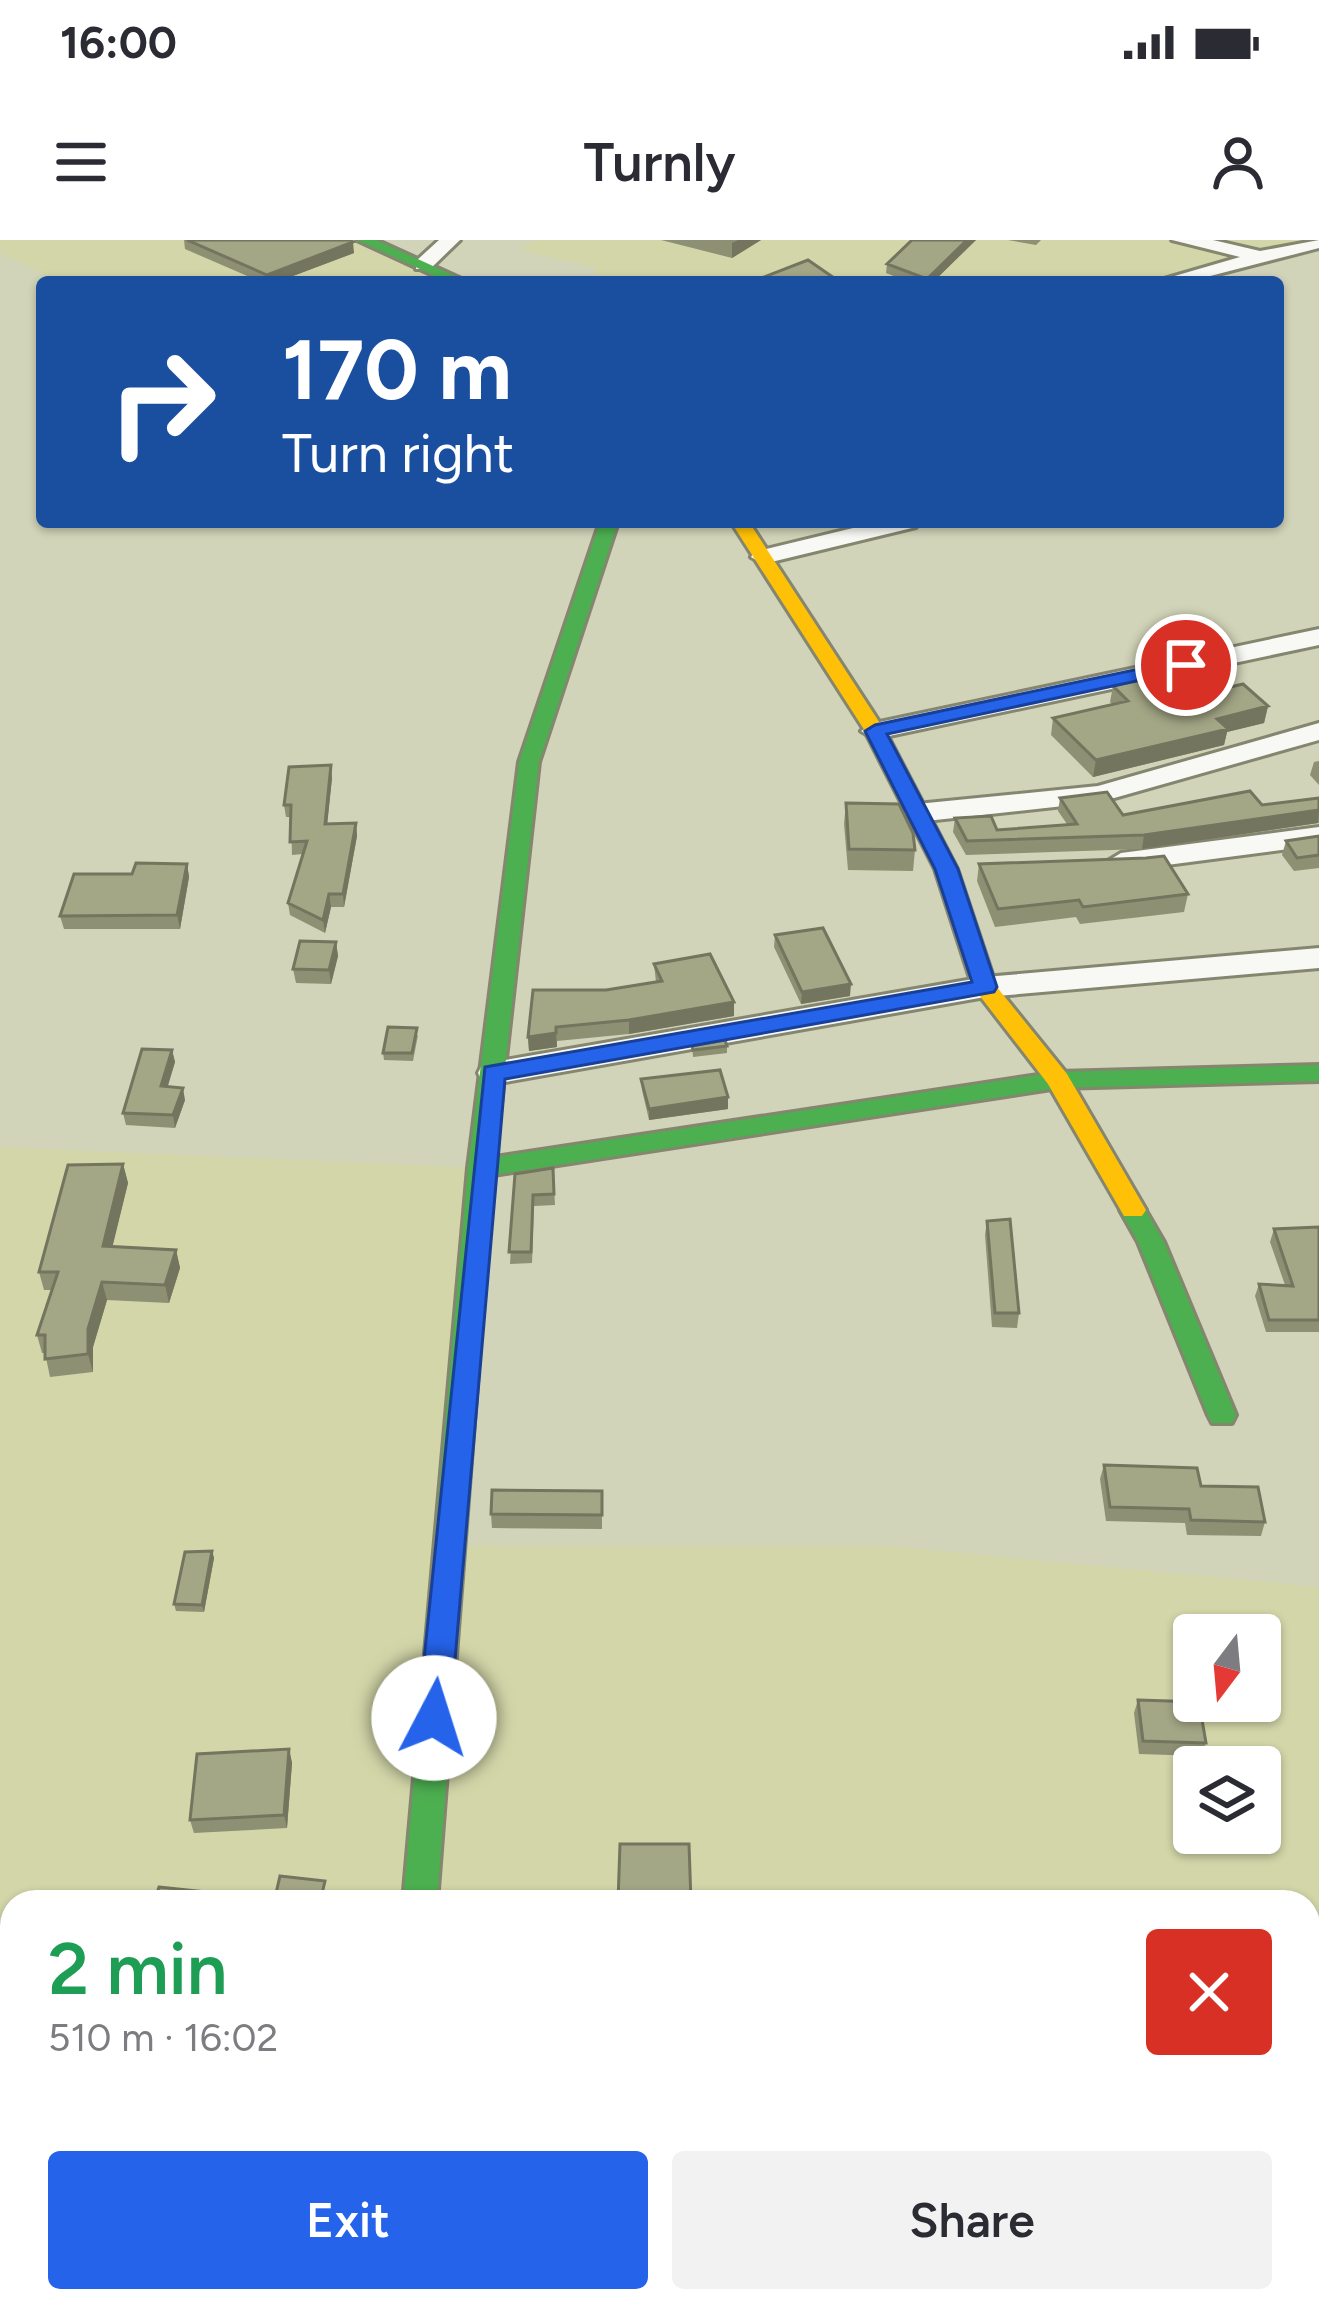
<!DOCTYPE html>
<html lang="en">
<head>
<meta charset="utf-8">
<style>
	:root { --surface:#fff; --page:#f2f2f3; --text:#2b2b33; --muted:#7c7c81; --accent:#2563eb }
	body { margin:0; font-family:Figtree,sans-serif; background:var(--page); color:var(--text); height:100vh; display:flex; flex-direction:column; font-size:45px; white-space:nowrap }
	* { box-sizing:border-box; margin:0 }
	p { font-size:39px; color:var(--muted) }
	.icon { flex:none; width:66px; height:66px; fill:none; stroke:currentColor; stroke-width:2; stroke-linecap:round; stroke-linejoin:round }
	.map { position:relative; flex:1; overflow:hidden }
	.details { position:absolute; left:0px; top:1650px; width:1320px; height:423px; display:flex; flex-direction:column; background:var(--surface); border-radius:36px 36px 0 0; box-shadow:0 3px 9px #0004 }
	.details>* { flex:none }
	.guide { position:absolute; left:36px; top:36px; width:1248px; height:252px; border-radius:12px; box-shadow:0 3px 9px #0004; background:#1a4fa0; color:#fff; overflow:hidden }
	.needle { width:78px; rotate:196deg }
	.tools { position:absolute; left:1173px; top:1374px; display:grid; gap:24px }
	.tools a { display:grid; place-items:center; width:108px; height:108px; border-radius:12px; background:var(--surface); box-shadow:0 3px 9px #0004; font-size:60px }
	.pin { position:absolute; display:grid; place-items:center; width:102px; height:102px; color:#fff; margin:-51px; border:6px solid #fff; border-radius:50%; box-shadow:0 3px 12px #0007 }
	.me { position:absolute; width:132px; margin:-66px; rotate:5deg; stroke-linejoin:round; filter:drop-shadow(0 0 9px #0008) }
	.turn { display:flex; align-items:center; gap:42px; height:252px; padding:0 48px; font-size:54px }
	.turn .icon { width:156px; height:156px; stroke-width:2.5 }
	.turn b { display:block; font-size:84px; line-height:102px }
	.round { display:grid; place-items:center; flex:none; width:126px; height:126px; border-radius:12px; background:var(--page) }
	.overview { display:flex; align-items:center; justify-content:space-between; height:204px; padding:0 48px }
	h1 { font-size:72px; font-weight:600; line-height:90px; color:#1e9e55 }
	.cta { display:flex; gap:24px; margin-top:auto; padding:24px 48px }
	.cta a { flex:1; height:138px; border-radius:12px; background:var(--accent); color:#fff; font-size:48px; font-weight:600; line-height:138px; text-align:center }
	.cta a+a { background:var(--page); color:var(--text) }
	.status { display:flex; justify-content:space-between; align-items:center; height:84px; padding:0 60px; background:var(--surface); direction:ltr }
	.status svg { height:33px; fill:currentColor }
	header { display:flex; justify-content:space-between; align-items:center; height:156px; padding:0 48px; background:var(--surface); font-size:54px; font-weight:600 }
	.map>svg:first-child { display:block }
	.built { fill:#d2d6a8; fill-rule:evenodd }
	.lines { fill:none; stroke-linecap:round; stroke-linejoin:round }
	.street-casing { stroke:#858670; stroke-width:6 }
	.fast-casing { stroke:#858670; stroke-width:6 }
	.slow-casing { stroke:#858670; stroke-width:6 }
	.street { fill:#f8f9f4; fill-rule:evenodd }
	.fast { fill:#4caf50; fill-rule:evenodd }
	.slow { fill:#ffc107; fill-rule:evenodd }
	.wall { fill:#8d9073 }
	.shaded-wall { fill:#73755e }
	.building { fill:#a4a786; stroke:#73755e; stroke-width:3 }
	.route { fill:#2563eb; stroke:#184099; stroke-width:3 }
</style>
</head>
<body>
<div class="status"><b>16:00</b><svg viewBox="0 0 49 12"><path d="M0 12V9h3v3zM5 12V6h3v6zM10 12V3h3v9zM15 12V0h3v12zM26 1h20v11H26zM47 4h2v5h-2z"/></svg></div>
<header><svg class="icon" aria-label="menu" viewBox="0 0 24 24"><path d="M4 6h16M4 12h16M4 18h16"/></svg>Turnly<svg class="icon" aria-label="person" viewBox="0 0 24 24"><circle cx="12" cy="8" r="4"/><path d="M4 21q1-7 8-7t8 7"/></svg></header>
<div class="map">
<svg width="1319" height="2071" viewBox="0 0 1319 2071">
	<rect width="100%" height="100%" fill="#d1d4b8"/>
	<path class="built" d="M 0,0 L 364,0 L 461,42 L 59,42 L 0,13 Z
		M 537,0 L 1319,0 L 1164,42 L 591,42 L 603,38 L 594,33 L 597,28 L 519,10 Z
		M 0,907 L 481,928 L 450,1305 L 888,1306 L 1319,1347 L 1319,2071 L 0,2071 ZM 1194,1395 L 1260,1395 L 1260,1461 L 1194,1461 ZM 1194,1527 L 1260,1527 L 1260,1593 L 1194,1593 ZM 12,1662 L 1308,1662 L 1308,2061 L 12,2061 Z"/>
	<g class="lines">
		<defs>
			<path id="street" d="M 439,0 L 460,0 L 430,29 L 416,29 L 416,21 Z
				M 1172,0 L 1213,0 L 1260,11 L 1319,0 L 1319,8 L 1187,42 L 1154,42 L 1240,17 Z
				M 878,282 L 920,282 L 916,287 L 763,324 L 751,317 L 754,312 Z
				M 1319,389 L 1319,405 L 875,499 L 861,491 L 875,483 Z
				M 1319,483 L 1319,500 L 1100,562 L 917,582 L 903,573 L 917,564 L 1098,546 Z
				M 1319,587 L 1319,605 L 1121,631 L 1106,622 L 1121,613 Z
				M 1319,708 L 1319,728 L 985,757 L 494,844 L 482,841 L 478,833 L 482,825 L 494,822 L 985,737 Z"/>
			<path id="fast" d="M 357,0 L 376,0 L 468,42 L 448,42 Z
				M 600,282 L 618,282 L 539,522 L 495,917 L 1058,832 L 1319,825 L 1319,841 L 1058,848 L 493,935 L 437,1662 L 403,1662 L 468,928 L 519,522 Z
				M 1133,961 L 1142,964 L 1164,1002 L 1236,1175 L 1232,1183 L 1212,1183 L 1208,1175 L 1138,1002 L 1120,970 Z
				M 375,2061 L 415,2061 L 414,2071 L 374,2071 Z"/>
			<path id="slow" d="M 731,282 L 749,282 L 885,491 L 957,629 L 996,746 L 1067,834 L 1146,970 L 1142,976 L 1124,976 L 1048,844 L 973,747 L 935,629 L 865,491 Z"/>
		</defs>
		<use href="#street" class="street-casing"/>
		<use href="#fast" class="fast-casing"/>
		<use href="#slow" class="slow-casing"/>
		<use href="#street" class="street"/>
		<use href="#fast" class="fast"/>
		<use href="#slow" class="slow"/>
	</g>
	<path class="wall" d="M 184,0 L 350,0 L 354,13 L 277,42 L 261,42 L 185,9 Z
		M 661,0 L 761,0 L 732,18 Z
		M 912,0 L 976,0 L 933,42 L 909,42 L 886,33 L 887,24 Z
		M 1008,0 L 1041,0 L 1036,5 Z
		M 1113,446 L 1186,458 L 1268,466 L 1264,483 L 1227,492 L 1224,505 L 1093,537 L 1051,495 L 1053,478 L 1112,464 L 1110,462 Z
		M 1319,521 L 1319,545 L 1310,535 L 1314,522 Z
		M 332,538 L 327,584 L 356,583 L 357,596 L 344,667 L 331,667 L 325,693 L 290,675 L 288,663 L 303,614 L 292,615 L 291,577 L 286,577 L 284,565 Z
		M 1060,558 L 1123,575 L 1262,565 L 1319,558 L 1319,583 L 1142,609 L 966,615 L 953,592 L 955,578 L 997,590 L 1067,584 L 1058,571 Z
		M 846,563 L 915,610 L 913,631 L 848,630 L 844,584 Z
		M 1319,596 L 1319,628 L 1294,631 L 1282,615 L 1286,601 Z
		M 187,624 L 189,637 L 180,689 L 64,689 L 60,676 L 132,634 Z
		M 979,624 L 1188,654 L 1184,672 L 1080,684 L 1076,677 L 995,687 L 977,641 Z
		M 775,695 L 850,756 L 801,764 L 774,707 Z
		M 336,702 L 338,716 L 331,744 L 296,743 L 293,729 Z
		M 654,724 L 734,776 L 629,794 L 557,801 L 557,807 L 529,811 L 528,797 L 606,750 L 656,742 Z
		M 418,795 L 413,821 L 384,820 L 383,813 Z
		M 692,806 L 727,806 L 727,813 L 693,817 Z
		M 172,810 L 175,822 L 167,847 L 185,860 L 175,888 L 126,885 L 123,873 Z
		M 641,839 L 728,869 L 649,880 L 642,850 Z
		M 123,924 L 128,943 L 112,1007 L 176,1010 L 180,1028 L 169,1063 L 107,1060 L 93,1107 L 93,1132 L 50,1137 L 45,1113 L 42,1113 L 37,1095 L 52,1050 L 44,1050 L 39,1032 Z
		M 553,928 L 555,965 L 534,966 L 532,1023 L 510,1024 L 515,934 Z
		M 987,981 L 1019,1073 L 1017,1088 L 992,1087 L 985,995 Z
		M 1319,987 L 1319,1092 L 1266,1092 L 1255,1056 L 1259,1044 L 1285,1045 L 1270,1002 L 1274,989 Z
		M 1104,1225 L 1201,1246 L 1265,1282 L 1261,1296 L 1187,1295 L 1185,1283 L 1106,1281 L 1100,1239 Z
		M 602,1251 L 602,1289 L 492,1288 L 491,1274 Z
		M 212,1311 L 214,1318 L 204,1372 L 176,1371 L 174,1364 Z
		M 1138,1460 L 1206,1503 L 1201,1516 L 1139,1514 L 1134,1473 Z
		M 289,1509 L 292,1523 L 287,1588 L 194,1593 L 190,1580 Z
		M 1308,1874 L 1319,1874 L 1319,1968 L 1308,1968 Z
		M 598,2061 L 597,2071 L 473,2071 L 472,2065 Z"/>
	<path class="shaded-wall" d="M 738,0 L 761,0 L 732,18 L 732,3 Z
		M 967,0 L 976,0 L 933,42 L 927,42 L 927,39 Z
		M 353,2 L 354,13 L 277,42 L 268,42 L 267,35 Z
		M 1268,466 L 1264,483 L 1227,492 L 1224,505 L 1093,537 L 1096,520 L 1217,479 Z
		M 331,525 L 332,538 L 326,596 L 325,584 Z
		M 1319,570 L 1318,583 L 1142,609 L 1144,595 Z
		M 356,583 L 357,596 L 344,667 L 343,654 Z
		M 187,624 L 189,637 L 180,689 L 177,675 Z
		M 329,654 L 331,667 L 325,693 L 323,680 Z
		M 336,702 L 338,716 L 331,744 L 329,730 Z
		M 851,744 L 850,756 L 801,764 L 802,752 Z
		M 734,762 L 734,776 L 629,794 L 629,780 Z
		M 556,793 L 557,807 L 529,811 L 528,797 Z
		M 172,810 L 175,822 L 164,859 L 161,846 Z
		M 183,848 L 185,860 L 175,888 L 173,875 Z
		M 728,857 L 728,869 L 649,880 L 649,869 Z
		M 123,924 L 128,943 L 108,1025 L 103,1006 Z
		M 176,1010 L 180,1028 L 169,1063 L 165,1045 Z
		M 102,1042 L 107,1060 L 93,1107 L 93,1132 L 88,1114 L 88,1089 Z
		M 212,1311 L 214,1318 L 204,1372 L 202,1365 Z
		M 289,1509 L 292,1523 L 287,1588 L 284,1575 Z
		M 12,1864 L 12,1922 L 2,1953 L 0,1949 L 0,1901 Z"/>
	<path class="building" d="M 187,0 L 350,0 L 353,2 L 267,35 Z
		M 912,0 L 967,0 L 927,39 L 887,24 Z
		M 808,20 L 840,42 L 751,42 Z
		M 1160,435 L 1186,458 L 1243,444 L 1268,466 L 1217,479 L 1228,489 L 1096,520 L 1053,478 L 1128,461 L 1113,446 Z
		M 331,525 L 325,584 L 356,583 L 343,654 L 329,654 L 323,680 L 288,663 L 307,601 L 290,602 L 291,565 L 284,565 L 289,527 Z
		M 1250,551 L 1262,565 L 1319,558 L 1319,570 L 1144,595 L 967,601 L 955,578 L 991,576 L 997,590 L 1077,584 L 1060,558 L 1107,552 L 1123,575 Z
		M 846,563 L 899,564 L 913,593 L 915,610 L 849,609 Z
		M 1319,596 L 1319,615 L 1297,618 L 1286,601 Z
		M 1164,616 L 1188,654 L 1083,667 L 1079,660 L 998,669 L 979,624 L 1146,618 Z
		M 136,623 L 187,624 L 177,675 L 60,676 L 74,634 L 132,634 Z
		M 823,688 L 851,744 L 802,752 L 775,695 Z
		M 300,701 L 336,702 L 329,730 L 293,729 Z
		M 710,714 L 734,762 L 629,780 L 556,787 L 556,793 L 528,797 L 533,750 L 606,750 L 662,741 L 654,724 Z
		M 388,787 L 417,788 L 412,813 L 383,813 Z
		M 725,800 L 727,806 L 693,810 L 692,806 Z
		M 142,809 L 172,810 L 161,846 L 183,848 L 173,875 L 123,873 Z
		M 720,830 L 728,857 L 649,869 L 641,839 Z
		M 123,924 L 103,1006 L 176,1010 L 165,1045 L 102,1042 L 88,1089 L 88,1114 L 45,1119 L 45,1095 L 37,1095 L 58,1032 L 39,1032 L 68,925 Z
		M 553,928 L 554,954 L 533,955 L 531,1012 L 509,1012 L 515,934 Z
		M 1010,979 L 1019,1073 L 995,1073 L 987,981 Z
		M 1319,987 L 1319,1080 L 1269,1080 L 1259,1044 L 1293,1046 L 1274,989 Z
		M 1104,1225 L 1197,1228 L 1201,1246 L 1258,1247 L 1265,1282 L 1191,1280 L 1189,1269 L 1110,1267 Z
		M 492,1250 L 602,1251 L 602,1275 L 491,1274 Z
		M 212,1311 L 202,1365 L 174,1364 L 185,1312 Z
		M 1138,1460 L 1199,1462 L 1206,1503 L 1143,1501 Z
		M 289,1509 L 284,1575 L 190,1580 L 197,1514 Z
		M 620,1604 L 689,1604 L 691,1662 L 618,1662 Z
		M 280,1636 L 325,1641 L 320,1662 L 274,1662 Z
		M 159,1647 L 262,1658 L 261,1662 L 154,1662 Z
		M 0,1803 L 12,1805 L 12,1864 L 0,1901 Z
		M 1308,1874 L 1319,1874 L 1319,1952 L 1308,1952 Z
		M 214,2061 L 270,2061 L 269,2071 L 213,2071 Z
		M 473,2061 L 597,2061 L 596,2070 L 472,2065 Z
		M 680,2061 L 699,2067 L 705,2071 L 648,2071 L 661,2064 Z
		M 804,2064 L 841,2068 L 843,2071 L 795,2071 Z"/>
	<path class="route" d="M 1186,419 L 1196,425 L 1193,429 L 887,494 L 958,629 L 997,747 L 994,752 L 505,839 L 450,1478 L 446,1488 L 434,1492 L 423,1488 L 418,1478 L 485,827 L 972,742 L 935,629 L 865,491 L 875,485 Z"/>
</svg>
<div class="tools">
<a><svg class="needle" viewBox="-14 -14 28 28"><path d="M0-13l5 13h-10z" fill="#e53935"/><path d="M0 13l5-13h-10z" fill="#7c7c81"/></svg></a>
<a><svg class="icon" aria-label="layers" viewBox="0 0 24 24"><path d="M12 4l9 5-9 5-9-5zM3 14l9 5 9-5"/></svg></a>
</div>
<div class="pin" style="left:1186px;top:425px;background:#d93025"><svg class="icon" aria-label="arrive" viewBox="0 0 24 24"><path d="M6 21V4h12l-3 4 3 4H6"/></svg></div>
<svg class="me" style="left:434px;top:1478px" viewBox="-20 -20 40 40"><circle r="19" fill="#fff"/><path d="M0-13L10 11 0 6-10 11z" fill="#2563eb"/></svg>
<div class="guide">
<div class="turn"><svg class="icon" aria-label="right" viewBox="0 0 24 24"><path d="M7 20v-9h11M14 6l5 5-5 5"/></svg><div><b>170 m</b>Turn right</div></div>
</div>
<section class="details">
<div class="overview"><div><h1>2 min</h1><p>510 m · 16:02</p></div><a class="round" style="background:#d93025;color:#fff"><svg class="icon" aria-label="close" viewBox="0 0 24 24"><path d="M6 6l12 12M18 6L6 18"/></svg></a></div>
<div class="cta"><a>Exit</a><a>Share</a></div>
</section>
</div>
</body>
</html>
